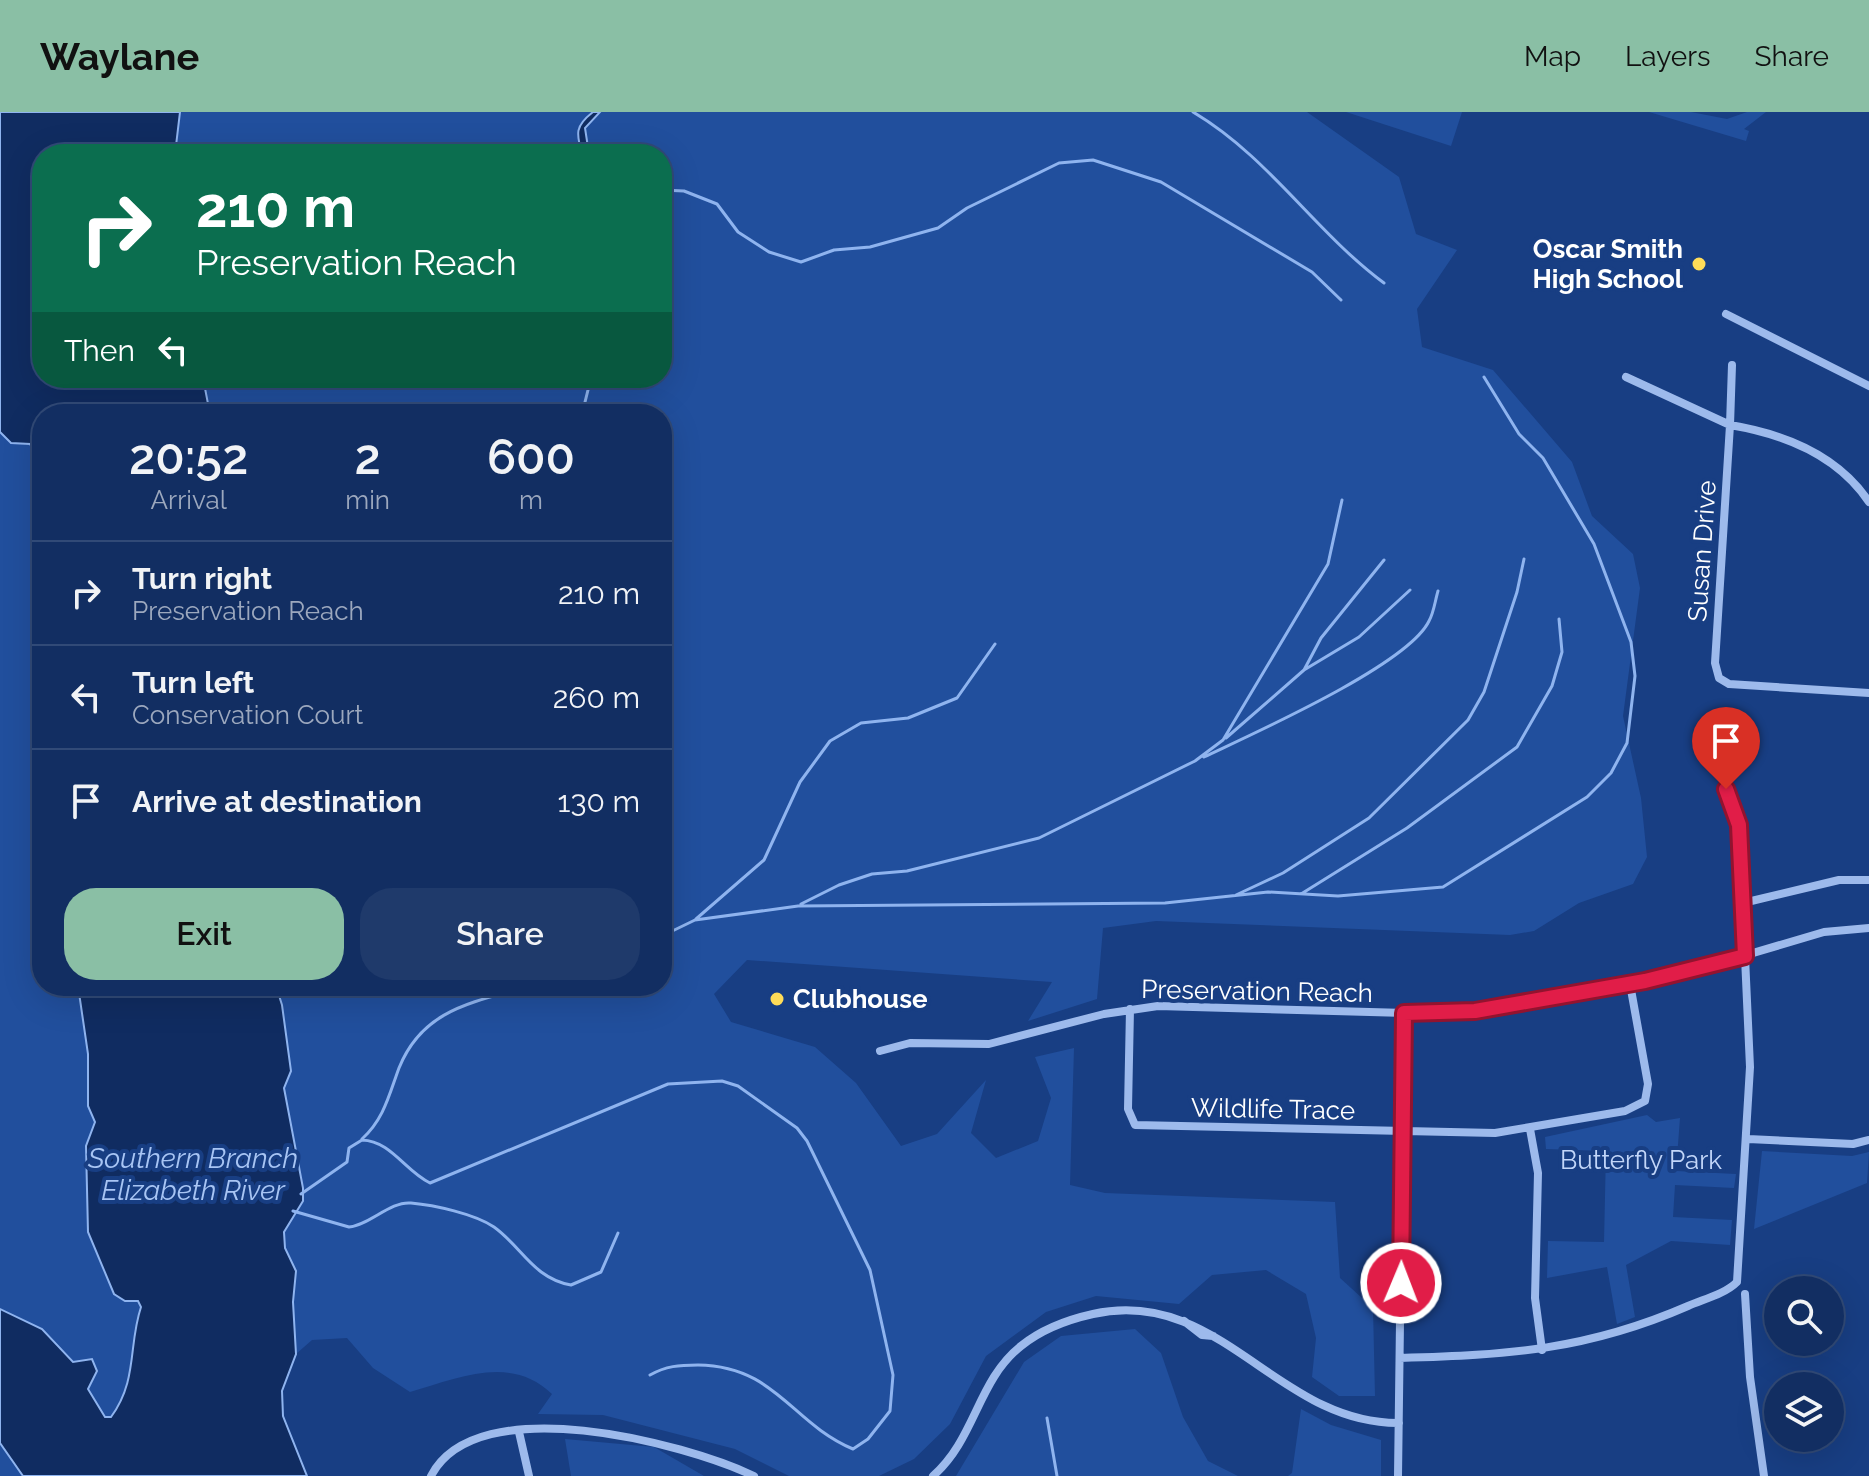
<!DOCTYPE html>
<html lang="en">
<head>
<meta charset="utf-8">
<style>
	:root { --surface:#122e62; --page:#1f3a6b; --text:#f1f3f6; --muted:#9ca8be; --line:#314a77; --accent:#8abfa5 }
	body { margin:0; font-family:Raleway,sans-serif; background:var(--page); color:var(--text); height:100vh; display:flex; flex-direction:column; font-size:30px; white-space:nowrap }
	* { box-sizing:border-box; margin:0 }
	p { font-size:26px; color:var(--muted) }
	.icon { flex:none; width:44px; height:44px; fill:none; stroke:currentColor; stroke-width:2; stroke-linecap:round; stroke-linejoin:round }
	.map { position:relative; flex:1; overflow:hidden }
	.details { position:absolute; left:32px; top:292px; width:640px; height:592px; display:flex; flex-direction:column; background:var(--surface); border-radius:32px; box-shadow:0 8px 32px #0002,0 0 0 2px var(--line) }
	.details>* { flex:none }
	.banner { position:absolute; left:32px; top:32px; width:640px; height:244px; border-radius:32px; box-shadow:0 8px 32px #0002,0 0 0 2px var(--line); background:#0b6e4f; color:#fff; overflow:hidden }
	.fabs { position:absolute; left:1764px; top:1164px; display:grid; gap:16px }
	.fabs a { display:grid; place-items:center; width:80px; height:80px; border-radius:50%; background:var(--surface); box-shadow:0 8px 32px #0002,0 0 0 2px var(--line); font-size:40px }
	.pin { position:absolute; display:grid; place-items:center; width:68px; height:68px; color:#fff; margin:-82px -34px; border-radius:50% 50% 50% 0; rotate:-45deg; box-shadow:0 0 8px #0007 }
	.pin .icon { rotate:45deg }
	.me { position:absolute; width:88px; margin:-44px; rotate:1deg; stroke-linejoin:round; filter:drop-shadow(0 0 6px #0008) }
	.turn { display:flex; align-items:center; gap:28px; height:168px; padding:0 32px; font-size:36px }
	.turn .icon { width:104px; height:104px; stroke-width:2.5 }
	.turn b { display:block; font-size:56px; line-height:68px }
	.then { display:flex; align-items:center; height:76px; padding:0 32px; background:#0003; gap:16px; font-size:30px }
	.eta { display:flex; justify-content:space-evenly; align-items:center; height:136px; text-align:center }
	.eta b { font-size:48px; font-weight:600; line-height:56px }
	.cta { display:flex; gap:16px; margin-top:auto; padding:16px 32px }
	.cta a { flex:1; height:92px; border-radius:32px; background:var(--accent); color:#111; font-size:32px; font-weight:600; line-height:92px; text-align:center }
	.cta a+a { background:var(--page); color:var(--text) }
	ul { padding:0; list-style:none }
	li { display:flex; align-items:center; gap:24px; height:104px; padding:0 32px; border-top:2px solid var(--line) }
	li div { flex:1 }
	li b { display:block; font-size:30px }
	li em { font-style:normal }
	header { display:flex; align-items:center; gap:48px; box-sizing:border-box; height:112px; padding:0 40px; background:var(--accent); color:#111 }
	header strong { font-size:38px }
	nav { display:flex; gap:44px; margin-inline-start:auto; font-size:28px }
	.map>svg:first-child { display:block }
	.green { fill:#214f9d }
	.water { fill:#102c61; stroke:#8fb4ef; stroke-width:2 }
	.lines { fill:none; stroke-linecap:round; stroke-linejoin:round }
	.stream { stroke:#8fb4ef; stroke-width:3 }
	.street { stroke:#9dbaec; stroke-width:8 }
	.route-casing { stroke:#92132f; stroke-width:20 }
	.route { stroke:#e11d48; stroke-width:14 }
	.poi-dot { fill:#ffdc58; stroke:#183e83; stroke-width:3 }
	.labels { text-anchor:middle; stroke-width:8; stroke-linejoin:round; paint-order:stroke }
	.poi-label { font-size:26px; font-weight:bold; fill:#fff; stroke:#183e83; text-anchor:end }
	.street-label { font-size:26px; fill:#fff; stroke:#183e83 }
	.park-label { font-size:26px; fill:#c2d6f9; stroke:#183e83 }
	.water-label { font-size:28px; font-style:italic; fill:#a8c5f4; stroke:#183e83 }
</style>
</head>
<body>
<header>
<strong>Waylane</strong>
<nav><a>Map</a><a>Layers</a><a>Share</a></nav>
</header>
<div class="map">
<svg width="1869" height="1364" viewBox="0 0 1869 1364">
	<rect width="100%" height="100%" fill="#183e83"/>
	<path class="green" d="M 180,0 L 593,0 C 575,14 576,21 582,42 L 175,42 L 174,31 Z
		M 600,0 L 1307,0 L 1399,65 L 1416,122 L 1457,138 L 1417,197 L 1422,235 L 1493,258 L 1572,350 L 1592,404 L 1633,442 L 1640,476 L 1623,604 L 1641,686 L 1647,745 L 1633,772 L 1579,791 L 1534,819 L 1510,823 L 1156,809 L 1103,816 L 1097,887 L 1028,909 L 1052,870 L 747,848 L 714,882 L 731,910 L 815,935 L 856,971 L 901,1034 L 937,1022 L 986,968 L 971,1021 L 996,1046 L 1038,1029 L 1051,986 L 1035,945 L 1074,936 L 1070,1073 L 1105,1081 L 1335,1090 L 1340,1166 L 1373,1196 L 1375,1284 L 1339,1284 L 1312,1265 L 1316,1226 L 1306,1182 L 1266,1158 L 1212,1163 L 1179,1192 L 1096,1184 L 1046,1200 L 986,1244 L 950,1312 L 914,1347 L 879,1364 L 789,1364 L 735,1337 L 603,1303 L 538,1302 L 552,1282 C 511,1242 458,1266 410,1280 L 373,1256 L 347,1226 L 312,1228 L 296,1242 L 293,1190 L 296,1159 L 285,1136 L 284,1120 L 303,1089 L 303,1076 L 284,975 L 291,959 L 282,893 L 276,874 L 662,874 L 662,302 L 210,302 L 203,266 L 662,266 L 662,42 L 589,42 L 583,20 Z
		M 1346,0 L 1462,0 L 1451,34 Z
		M 1649,0 L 1691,0 L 1727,7 L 1747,0 L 1766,0 L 1744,17 L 1749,19 L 1746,29 Z
		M 0,320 L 11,331 L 30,332 L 42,353 L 42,444 L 37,462 L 42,469 L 42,874 L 78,874 L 88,942 L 88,994 L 95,1010 L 86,1034 L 125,1189 L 138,1189 L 142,1195 C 127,1235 139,1266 111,1306 L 104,1306 L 73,1251 L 42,1217 L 0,1197 Z
		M 1647,1003 L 1656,1010 L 1680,1006 L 1676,1059 L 1736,1062 L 1734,1076 L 1675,1073 L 1673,1105 L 1732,1108 L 1730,1133 L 1671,1129 L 1626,1153 L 1635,1205 L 1617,1212 L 1607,1155 L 1547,1166 L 1548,1129 L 1604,1130 L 1606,1039 L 1546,1037 L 1545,1025 Z
		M 1762,1039 L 1852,1044 L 1869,1040 L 1867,1071 L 1754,1117 Z
		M 1135,1217 L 1161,1241 L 1183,1305 L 1208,1349 L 1238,1364 L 956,1364 L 1024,1250 L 1061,1224 Z
		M 1301,1297 L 1331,1313 L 1381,1328 L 1381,1364 L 1288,1364 L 1292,1361 Z
		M 0,1321 L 40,1364 L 0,1364 Z
		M 565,1327 L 654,1335 L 704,1364 L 571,1364 Z"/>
	<path class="water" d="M 0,0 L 180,0 L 175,42 L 42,42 L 42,266 L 203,266 L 210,302 L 42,302 L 42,353 L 30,332 L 11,331 L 0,320 Z
		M 593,0 L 600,0 L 585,16 L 589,42 L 582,42 C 576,21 575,14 593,0 Z
		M 78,874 L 276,874 L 282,893 L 291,959 L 284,976 L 303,1076 L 303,1089 L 284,1120 L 285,1136 L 296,1159 L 293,1190 L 296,1242 L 282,1279 L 283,1304 L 307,1364 L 23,1364 L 0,1331 L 0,1197 L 42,1217 L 73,1250 L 92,1247 L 97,1259 L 88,1277 L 105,1305 L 111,1305 C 138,1268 128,1234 141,1195 L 138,1189 L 125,1189 L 114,1182 L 88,1120 L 86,1034 L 95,1010 L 88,994 L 88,942 Z"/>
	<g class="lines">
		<path class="stream" d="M 1193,0 C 1269,45 1315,120 1384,171
			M 662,78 L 684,79 L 717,92 L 738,120 L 769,140 L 801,150 L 834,138 L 870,135 L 938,116 L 967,96 L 1059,51 L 1093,48 L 1161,70 L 1312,160 L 1341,188
			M 582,302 L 591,266
			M 1304,558 L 1321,526 L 1384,448
			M 1226,626 L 1304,558 L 1359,525 L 1410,478
			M 1204,645 C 1252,622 1408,553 1429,509 C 1434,500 1435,489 1438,479
			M 1301,782 L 1407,716 L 1517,635 L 1552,574 L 1562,540 L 1559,507
			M 1236,783 L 1283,761 L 1369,706 L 1468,608 L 1484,580 L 1517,480 L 1524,447
			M 801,792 L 839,773 L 872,762 L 907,759 L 1039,726 L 1195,649 L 1223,628 L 1328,452 L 1342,388
			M 696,807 L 764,748 L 800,670 L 830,629 L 861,611 L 908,606 L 957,586 L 995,532
			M 662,824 L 695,808 L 798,794 L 1165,791 L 1268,780 L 1338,784 L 1443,775 L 1587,685 L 1611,661 L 1627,631 L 1635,564 L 1631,530 L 1594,432 L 1543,346 L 1519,322 L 1484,265
			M 362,1027 C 384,1007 389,983 399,956 C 423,896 475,890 530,874
			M 301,1082 L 347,1050 L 349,1036 L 362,1028 C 391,1029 405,1059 430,1071 L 668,972 L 722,969 L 738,974 L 797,1016 L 807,1029 L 870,1158 L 893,1263 L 890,1299 L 868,1327 L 853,1337 C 791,1311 776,1254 698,1253 C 679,1253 666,1254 650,1263
			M 293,1099 L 349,1115 C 370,1113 390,1089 411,1091 C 434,1093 475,1102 494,1115 C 522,1135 533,1166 571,1173 L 601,1160 L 618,1121
			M 1047,1306 L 1057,1364"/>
		<path class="street" d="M 1726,202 L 1869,274
			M 1732,253 L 1730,313 C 1784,322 1837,342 1869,390
			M 1626,265 L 1730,313 L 1715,551 L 1719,566 L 1729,572 L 1869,581
			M 1743,791 L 1839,768 L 1869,768
			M 1130,897 L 1128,997 L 1135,1013 L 1495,1021 L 1625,999 L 1645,989 L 1648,972 L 1630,872
			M 880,939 L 910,931 L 989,932 L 1104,902 L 1158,894 L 1442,902 L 1475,899 L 1692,859 L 1824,820 L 1869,816
			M 1530,1017 L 1538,1061 L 1535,1186 L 1542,1238
			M 1748,1027 L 1853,1032 L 1869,1028
			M 1745,1182 L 1750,1265 L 1764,1364
			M 1184,1209 L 1202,1223 L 1213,1224
			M 1400,1246 C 1508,1243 1587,1238 1688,1194 C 1704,1187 1725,1182 1737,1170 L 1750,955 L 1739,713 L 1726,677
			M 519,1320 L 529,1364
			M 431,1364 C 477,1276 684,1331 754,1364
			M 933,1364 C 976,1326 977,1269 1021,1234 C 1042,1217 1066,1208 1093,1202 C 1220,1174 1277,1312 1399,1311
			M 1398,1364 L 1404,901"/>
	</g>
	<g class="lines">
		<defs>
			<path id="route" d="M 1401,1171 L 1404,901 L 1475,899 L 1645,869 L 1745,844 L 1739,713 L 1726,677"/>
		</defs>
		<use href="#route" class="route-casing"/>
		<use href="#route" class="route"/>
	</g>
	<g class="poi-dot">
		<circle cx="1699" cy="152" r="8"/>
		<circle cx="777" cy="887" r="8"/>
	</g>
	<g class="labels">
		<g class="poi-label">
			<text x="1683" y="146">Oscar Smith<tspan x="1683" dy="30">High School</tspan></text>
			<text x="793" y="896" text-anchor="start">Clubhouse</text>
		</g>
		<g class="street-label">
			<text transform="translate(1702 439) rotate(-86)" y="9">Susan Drive</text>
			<text transform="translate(1257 879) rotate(1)" y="9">Preservation Reach</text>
			<text transform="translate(1273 997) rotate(1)" y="9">Wildlife Trace</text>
		</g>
		<g class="park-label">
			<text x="1641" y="1057">Butterfly Park</text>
		</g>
		<g class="water-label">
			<text x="193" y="1056">Southern Branch<tspan x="193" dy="32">Elizabeth River</tspan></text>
		</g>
	</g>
</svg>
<div class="fabs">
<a><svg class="icon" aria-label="search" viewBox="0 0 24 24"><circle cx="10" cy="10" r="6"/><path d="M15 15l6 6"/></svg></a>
<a><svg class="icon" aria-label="layers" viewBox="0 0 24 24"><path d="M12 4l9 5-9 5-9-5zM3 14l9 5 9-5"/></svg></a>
</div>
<div class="pin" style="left:1726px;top:677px;background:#d93025"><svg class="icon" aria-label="arrive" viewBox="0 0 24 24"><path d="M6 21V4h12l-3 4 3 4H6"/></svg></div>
<svg class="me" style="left:1401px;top:1171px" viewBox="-20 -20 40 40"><circle r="17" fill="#e11d48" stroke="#fff" stroke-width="3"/><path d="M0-11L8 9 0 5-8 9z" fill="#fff"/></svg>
<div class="banner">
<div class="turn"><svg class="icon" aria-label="right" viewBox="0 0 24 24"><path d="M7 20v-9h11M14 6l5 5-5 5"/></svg><div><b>210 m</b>Preservation Reach</div></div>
<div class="then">Then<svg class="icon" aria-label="left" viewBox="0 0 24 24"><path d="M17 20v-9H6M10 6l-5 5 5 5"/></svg></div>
</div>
<section class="details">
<div class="eta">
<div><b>20:52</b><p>Arrival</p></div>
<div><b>2</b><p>min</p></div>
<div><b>600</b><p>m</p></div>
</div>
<ul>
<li><svg class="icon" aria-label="right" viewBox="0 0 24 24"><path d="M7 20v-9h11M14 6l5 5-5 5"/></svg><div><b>Turn right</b><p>Preservation Reach</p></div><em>210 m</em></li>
<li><svg class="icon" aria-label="left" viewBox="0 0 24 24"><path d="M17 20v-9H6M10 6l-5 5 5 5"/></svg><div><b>Turn left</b><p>Conservation Court</p></div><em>260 m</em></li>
<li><svg class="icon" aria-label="arrive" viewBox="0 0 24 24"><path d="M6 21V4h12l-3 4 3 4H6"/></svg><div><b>Arrive at destination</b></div><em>130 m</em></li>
</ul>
<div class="cta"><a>Exit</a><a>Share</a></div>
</section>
</div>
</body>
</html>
